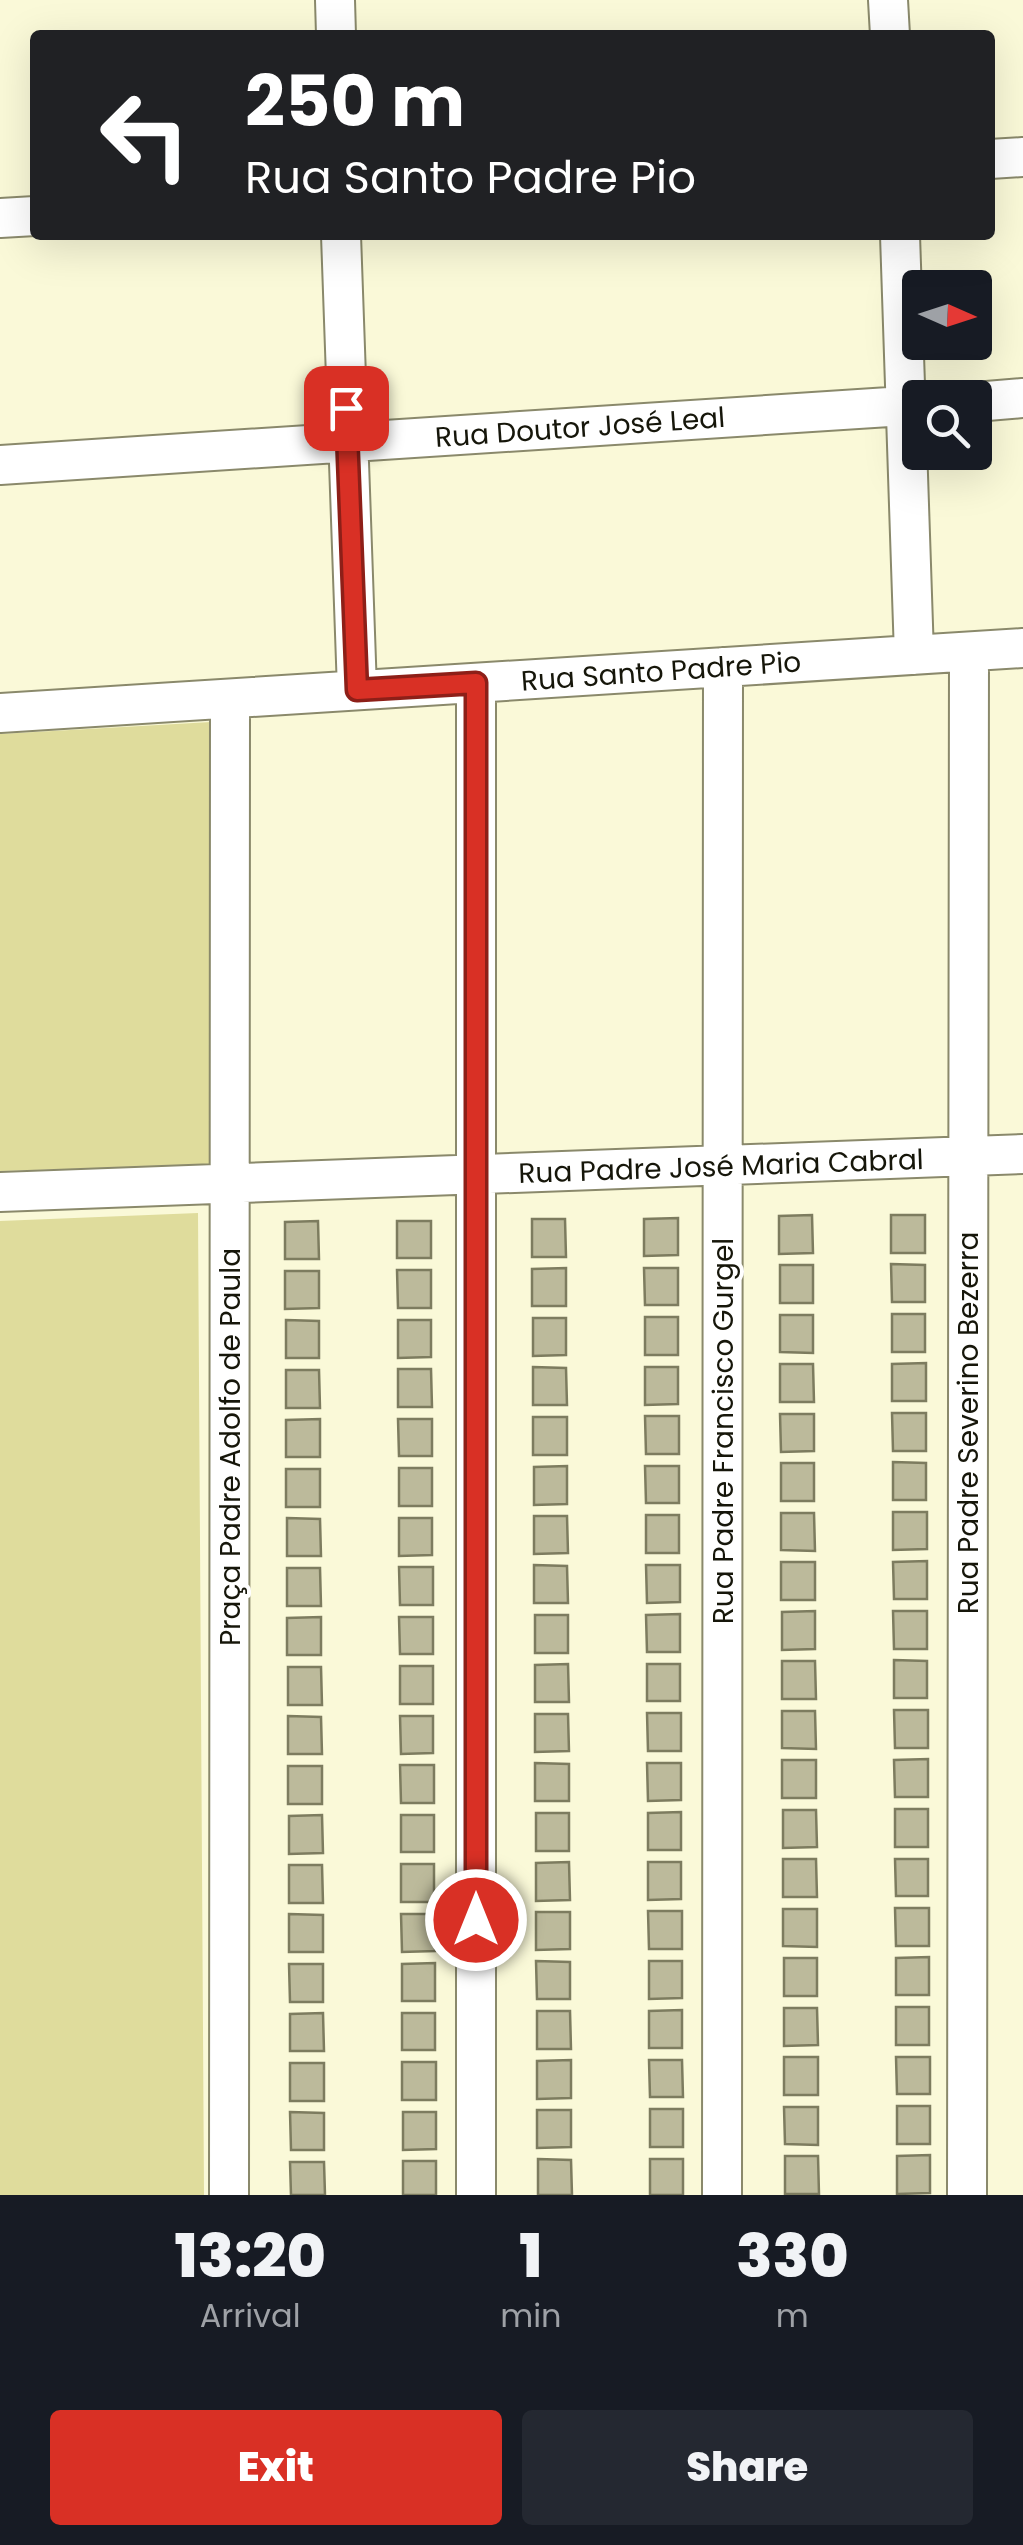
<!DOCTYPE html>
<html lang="en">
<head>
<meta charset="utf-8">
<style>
	:root { --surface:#171b24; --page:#242831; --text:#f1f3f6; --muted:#9ea1a6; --accent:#d93025 }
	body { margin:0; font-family:Poppins,sans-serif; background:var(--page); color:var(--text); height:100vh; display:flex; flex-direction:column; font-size:38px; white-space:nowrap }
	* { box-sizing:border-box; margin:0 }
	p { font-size:32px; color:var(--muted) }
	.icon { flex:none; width:55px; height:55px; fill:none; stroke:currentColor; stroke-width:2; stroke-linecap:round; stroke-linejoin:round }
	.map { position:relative; height:2195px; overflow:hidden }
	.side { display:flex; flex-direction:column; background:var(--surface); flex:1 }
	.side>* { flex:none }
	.top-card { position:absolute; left:30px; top:30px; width:965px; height:210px; border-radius:10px; box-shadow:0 10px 40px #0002; background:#202124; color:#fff; overflow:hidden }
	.needle { width:65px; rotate:93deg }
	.tools { position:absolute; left:902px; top:270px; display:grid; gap:20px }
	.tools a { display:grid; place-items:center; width:90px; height:90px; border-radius:10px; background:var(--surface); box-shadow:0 10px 40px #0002; font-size:50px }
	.pin { position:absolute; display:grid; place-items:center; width:85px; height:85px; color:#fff; margin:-42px; border-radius:20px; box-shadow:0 5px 15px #0006 }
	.me { position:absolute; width:110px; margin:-55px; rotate:0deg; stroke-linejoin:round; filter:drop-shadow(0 0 8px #0008) }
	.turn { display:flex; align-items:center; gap:35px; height:210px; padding:0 50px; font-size:45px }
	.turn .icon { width:130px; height:130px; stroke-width:2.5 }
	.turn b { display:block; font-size:70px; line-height:85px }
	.eta { display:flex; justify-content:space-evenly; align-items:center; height:170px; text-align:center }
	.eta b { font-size:60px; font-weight:800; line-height:70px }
	.primary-button { display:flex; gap:20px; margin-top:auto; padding:20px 50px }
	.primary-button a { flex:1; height:115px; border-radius:10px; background:var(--accent); color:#fff; font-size:40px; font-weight:800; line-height:115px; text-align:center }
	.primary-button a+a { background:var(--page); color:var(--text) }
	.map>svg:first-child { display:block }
	.green { fill:#dfdc9c }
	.building { fill:#bcba9b; stroke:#7d7c5f; stroke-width:2.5 }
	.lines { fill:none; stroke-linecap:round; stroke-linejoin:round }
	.street-casing { stroke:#8a896b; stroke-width:42 }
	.street { stroke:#fff; stroke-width:38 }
	.route-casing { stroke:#8d1f18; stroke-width:25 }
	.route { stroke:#d93025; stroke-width:18 }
	.labels { text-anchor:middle; stroke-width:8; stroke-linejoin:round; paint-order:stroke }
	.street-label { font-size:28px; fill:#16160a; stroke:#fff }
</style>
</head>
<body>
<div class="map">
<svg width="1023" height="2195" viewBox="0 0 1023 2195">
	<rect width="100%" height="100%" fill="#faf9d8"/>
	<path class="green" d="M 211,722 L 210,1165 L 0,1171 L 0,734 Z
		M 198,1213 L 204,2195 L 0,2195 L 0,1221 Z"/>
	<path class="building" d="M 812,1215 L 813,1253 L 779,1254 L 779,1216 Z
		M 891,1215 L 925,1215 L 925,1253 L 891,1253 Z
		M 678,1218 L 678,1255 L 644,1256 L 644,1219 Z
		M 532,1219 L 565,1219 L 566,1257 L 532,1257 Z
		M 318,1221 L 319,1259 L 285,1259 L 285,1222 Z
		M 397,1221 L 431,1221 L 431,1258 L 397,1258 Z
		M 891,1264 L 925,1265 L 925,1302 L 892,1302 Z
		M 780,1265 L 813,1265 L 813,1303 L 780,1303 Z
		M 566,1268 L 566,1306 L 532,1306 L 532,1269 Z
		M 644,1268 L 678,1268 L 678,1305 L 645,1305 Z
		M 397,1270 L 431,1270 L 431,1308 L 398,1308 Z
		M 285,1271 L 319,1271 L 319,1308 L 285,1309 Z
		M 892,1314 L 925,1314 L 925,1352 L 892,1352 Z
		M 780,1315 L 813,1315 L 813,1353 L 780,1352 Z
		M 645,1317 L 678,1317 L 678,1355 L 645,1355 Z
		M 533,1318 L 566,1318 L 566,1355 L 533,1356 Z
		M 286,1320 L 319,1321 L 319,1358 L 286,1358 Z
		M 398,1320 L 431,1320 L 431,1357 L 398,1358 Z
		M 926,1363 L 926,1401 L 892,1401 L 892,1364 Z
		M 780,1364 L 813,1364 L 814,1402 L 780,1402 Z
		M 533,1367 L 566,1368 L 567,1405 L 533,1405 Z
		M 645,1367 L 678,1367 L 678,1404 L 645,1405 Z
		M 398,1369 L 431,1369 L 432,1407 L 398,1407 Z
		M 286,1370 L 319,1370 L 320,1408 L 286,1408 Z
		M 892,1413 L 926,1413 L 926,1451 L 893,1451 Z
		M 780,1414 L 814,1414 L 814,1451 L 781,1452 Z
		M 645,1416 L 679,1416 L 679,1454 L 646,1454 Z
		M 533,1417 L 567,1417 L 567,1455 L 533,1455 Z
		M 320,1419 L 320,1457 L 286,1457 L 286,1420 Z
		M 398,1419 L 432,1419 L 432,1456 L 399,1456 Z
		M 893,1462 L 926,1463 L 926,1500 L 893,1500 Z
		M 781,1463 L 814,1463 L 814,1501 L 781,1501 Z
		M 567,1466 L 567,1504 L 534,1505 L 534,1467 Z
		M 645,1466 L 679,1466 L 679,1503 L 646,1503 Z
		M 399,1468 L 432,1468 L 432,1506 L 399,1506 Z
		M 286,1469 L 320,1469 L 320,1507 L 286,1507 Z
		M 893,1512 L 927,1512 L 927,1549 L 893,1550 Z
		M 781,1513 L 814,1513 L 815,1551 L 781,1550 Z
		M 646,1515 L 679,1515 L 679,1553 L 646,1553 Z
		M 534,1516 L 567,1516 L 568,1553 L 534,1554 Z
		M 287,1518 L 320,1519 L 321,1556 L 287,1556 Z
		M 399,1518 L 432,1518 L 432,1555 L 399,1556 Z
		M 927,1561 L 927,1599 L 894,1599 L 893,1562 Z
		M 781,1562 L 815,1562 L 815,1600 L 781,1600 Z
		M 534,1565 L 567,1566 L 568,1603 L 534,1603 Z
		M 646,1565 L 680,1565 L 680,1602 L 647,1603 Z
		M 399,1567 L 433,1567 L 433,1605 L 400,1605 Z
		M 287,1568 L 320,1568 L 321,1606 L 287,1606 Z
		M 815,1611 L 815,1649 L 782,1650 L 782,1612 Z
		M 893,1611 L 927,1611 L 927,1649 L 894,1649 Z
		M 680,1614 L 680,1652 L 647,1652 L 646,1615 Z
		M 535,1615 L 568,1615 L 568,1653 L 535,1653 Z
		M 321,1617 L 321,1655 L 287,1655 L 287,1618 Z
		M 399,1617 L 433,1617 L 433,1654 L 400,1654 Z
		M 894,1660 L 927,1661 L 927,1698 L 894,1698 Z
		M 782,1661 L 815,1661 L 816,1699 L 782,1699 Z
		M 568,1664 L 569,1702 L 535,1702 L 535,1665 Z
		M 647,1664 L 680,1664 L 680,1701 L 647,1701 Z
		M 400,1666 L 433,1666 L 433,1704 L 400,1704 Z
		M 288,1667 L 321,1667 L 322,1705 L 288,1705 Z
		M 894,1710 L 928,1710 L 928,1748 L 895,1748 Z
		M 782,1711 L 815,1711 L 816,1749 L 782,1748 Z
		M 647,1713 L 681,1713 L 681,1751 L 648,1751 Z
		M 535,1714 L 568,1714 L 569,1751 L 535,1752 Z
		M 288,1716 L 321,1717 L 322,1754 L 288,1754 Z
		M 400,1716 L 433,1716 L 433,1753 L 401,1754 Z
		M 928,1759 L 928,1797 L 895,1797 L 894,1760 Z
		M 782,1760 L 816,1760 L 816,1798 L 782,1798 Z
		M 535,1763 L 569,1764 L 569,1801 L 535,1801 Z
		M 647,1763 L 681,1763 L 681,1800 L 648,1801 Z
		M 400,1765 L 434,1765 L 434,1803 L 401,1803 Z
		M 288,1766 L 322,1766 L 322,1804 L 288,1804 Z
		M 895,1809 L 928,1809 L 928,1847 L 895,1847 Z
		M 783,1810 L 816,1810 L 817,1847 L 783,1848 Z
		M 681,1812 L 681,1850 L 648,1850 L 648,1813 Z
		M 536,1813 L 569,1813 L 569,1851 L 536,1851 Z
		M 322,1815 L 323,1853 L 289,1854 L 289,1816 Z
		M 401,1815 L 434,1815 L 434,1852 L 401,1852 Z
		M 783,1859 L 816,1859 L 817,1897 L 783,1897 Z
		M 895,1859 L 928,1859 L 928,1896 L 896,1896 Z
		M 569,1862 L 570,1900 L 536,1901 L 536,1863 Z
		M 648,1862 L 681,1862 L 681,1899 L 648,1900 Z
		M 401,1864 L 434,1864 L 434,1902 L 401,1902 Z
		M 289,1865 L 322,1865 L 323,1903 L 289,1903 Z
		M 895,1908 L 929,1908 L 929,1946 L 896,1946 Z
		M 783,1909 L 817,1909 L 817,1947 L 783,1946 Z
		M 648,1911 L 682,1911 L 682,1949 L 649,1949 Z
		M 536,1912 L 570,1912 L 570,1949 L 536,1950 Z
		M 289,1914 L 323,1915 L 323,1952 L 289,1952 Z
		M 401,1914 L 435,1914 L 435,1951 L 402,1952 Z
		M 929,1957 L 929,1995 L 896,1995 L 896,1958 Z
		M 784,1958 L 817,1958 L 817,1996 L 784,1996 Z
		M 536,1961 L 570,1962 L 570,1999 L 537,1999 Z
		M 649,1961 L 682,1961 L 682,1998 L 649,1999 Z
		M 435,1963 L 435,2001 L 402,2001 L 402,1964 Z
		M 289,1964 L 323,1964 L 323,2002 L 290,2002 Z
		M 896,2007 L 929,2007 L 929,2045 L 896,2045 Z
		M 784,2008 L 817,2008 L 818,2045 L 784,2046 Z
		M 682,2010 L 682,2048 L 649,2048 L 649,2011 Z
		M 537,2011 L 570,2011 L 571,2049 L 537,2049 Z
		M 323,2013 L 324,2051 L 290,2051 L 290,2014 Z
		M 402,2013 L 435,2013 L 435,2050 L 402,2050 Z
		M 784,2057 L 818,2057 L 818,2095 L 784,2095 Z
		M 896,2057 L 930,2057 L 930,2094 L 897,2094 Z
		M 571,2060 L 571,2098 L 537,2099 L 537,2061 Z
		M 649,2060 L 682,2060 L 683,2097 L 650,2097 Z
		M 402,2062 L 436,2062 L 436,2100 L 402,2100 Z
		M 290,2063 L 324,2063 L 324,2101 L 290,2101 Z
		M 897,2106 L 930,2106 L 930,2144 L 897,2144 Z
		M 784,2107 L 818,2107 L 818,2145 L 785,2144 Z
		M 650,2109 L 683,2109 L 683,2147 L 650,2147 Z
		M 537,2110 L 571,2110 L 571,2147 L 537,2148 Z
		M 290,2112 L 324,2113 L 324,2150 L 291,2150 Z
		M 403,2112 L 436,2112 L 436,2149 L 403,2150 Z
		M 930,2155 L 930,2193 L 897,2194 L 897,2156 Z
		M 785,2156 L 818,2156 L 819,2194 L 785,2194 Z
		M 538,2159 L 571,2160 L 572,2195 L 538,2195 Z
		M 650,2159 L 683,2159 L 683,2195 L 650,2195 Z
		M 403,2161 L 436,2161 L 436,2195 L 403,2195 Z
		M 290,2162 L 324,2162 L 325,2195 L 291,2195 Z"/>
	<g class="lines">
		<defs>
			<path id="street" d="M 335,0 L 336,35
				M 888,0 L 890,35
				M 990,159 L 1023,157
				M 0,218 L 35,216
				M 341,235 L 357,690
				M 900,235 L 914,655
				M 975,402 L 1023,398
				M 0,465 L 920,405
				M 0,713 L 1023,648
				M 0,1192 L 1023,1154
				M 229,2195 L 230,699
				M 476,2195 L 476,683
				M 722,2195 L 723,667
				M 967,2195 L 969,652"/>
		</defs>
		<use href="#street" class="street-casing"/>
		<use href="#street" class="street"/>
	</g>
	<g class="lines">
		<defs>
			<path id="route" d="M 346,408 L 357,690 L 476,683 L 476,1920"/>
		</defs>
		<use href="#route" class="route-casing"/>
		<use href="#route" class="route"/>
	</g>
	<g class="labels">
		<g class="street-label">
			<text transform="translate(580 427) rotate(-4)" y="10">Rua Doutor José Leal</text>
			<text transform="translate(661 671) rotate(-4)" y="10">Rua Santo Padre Pio</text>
			<text transform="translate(721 1166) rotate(-2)" y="10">Rua Padre José Maria Cabral</text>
			<text transform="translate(968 1423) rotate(-90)" y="10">Rua Padre Severino Bezerra</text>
			<text transform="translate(723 1431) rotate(-90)" y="10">Rua Padre Francisco Gurgel</text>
			<text transform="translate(230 1447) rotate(-90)" y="10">Praça Padre Adolfo de Paula</text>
		</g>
	</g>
</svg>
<div class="tools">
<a><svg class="needle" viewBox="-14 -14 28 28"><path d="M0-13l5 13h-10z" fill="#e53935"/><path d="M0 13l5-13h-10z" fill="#9ea1a6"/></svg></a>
<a><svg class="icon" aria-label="search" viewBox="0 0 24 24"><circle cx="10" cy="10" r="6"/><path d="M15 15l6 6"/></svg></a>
</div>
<div class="pin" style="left:346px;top:408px;background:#d93025"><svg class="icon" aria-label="arrive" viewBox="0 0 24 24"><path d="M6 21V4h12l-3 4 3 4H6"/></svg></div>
<svg class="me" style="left:476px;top:1920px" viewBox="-20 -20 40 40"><circle r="17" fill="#d93025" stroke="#fff" stroke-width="3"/><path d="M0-11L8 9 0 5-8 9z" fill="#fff"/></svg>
<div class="top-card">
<div class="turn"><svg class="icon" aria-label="left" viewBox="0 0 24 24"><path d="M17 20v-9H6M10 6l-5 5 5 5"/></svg><div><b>250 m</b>Rua Santo Padre Pio</div></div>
</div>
</div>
<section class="side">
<div class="eta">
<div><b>13:20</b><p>Arrival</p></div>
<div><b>1</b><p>min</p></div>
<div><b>330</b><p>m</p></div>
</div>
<div class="primary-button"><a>Exit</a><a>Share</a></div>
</section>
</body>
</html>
